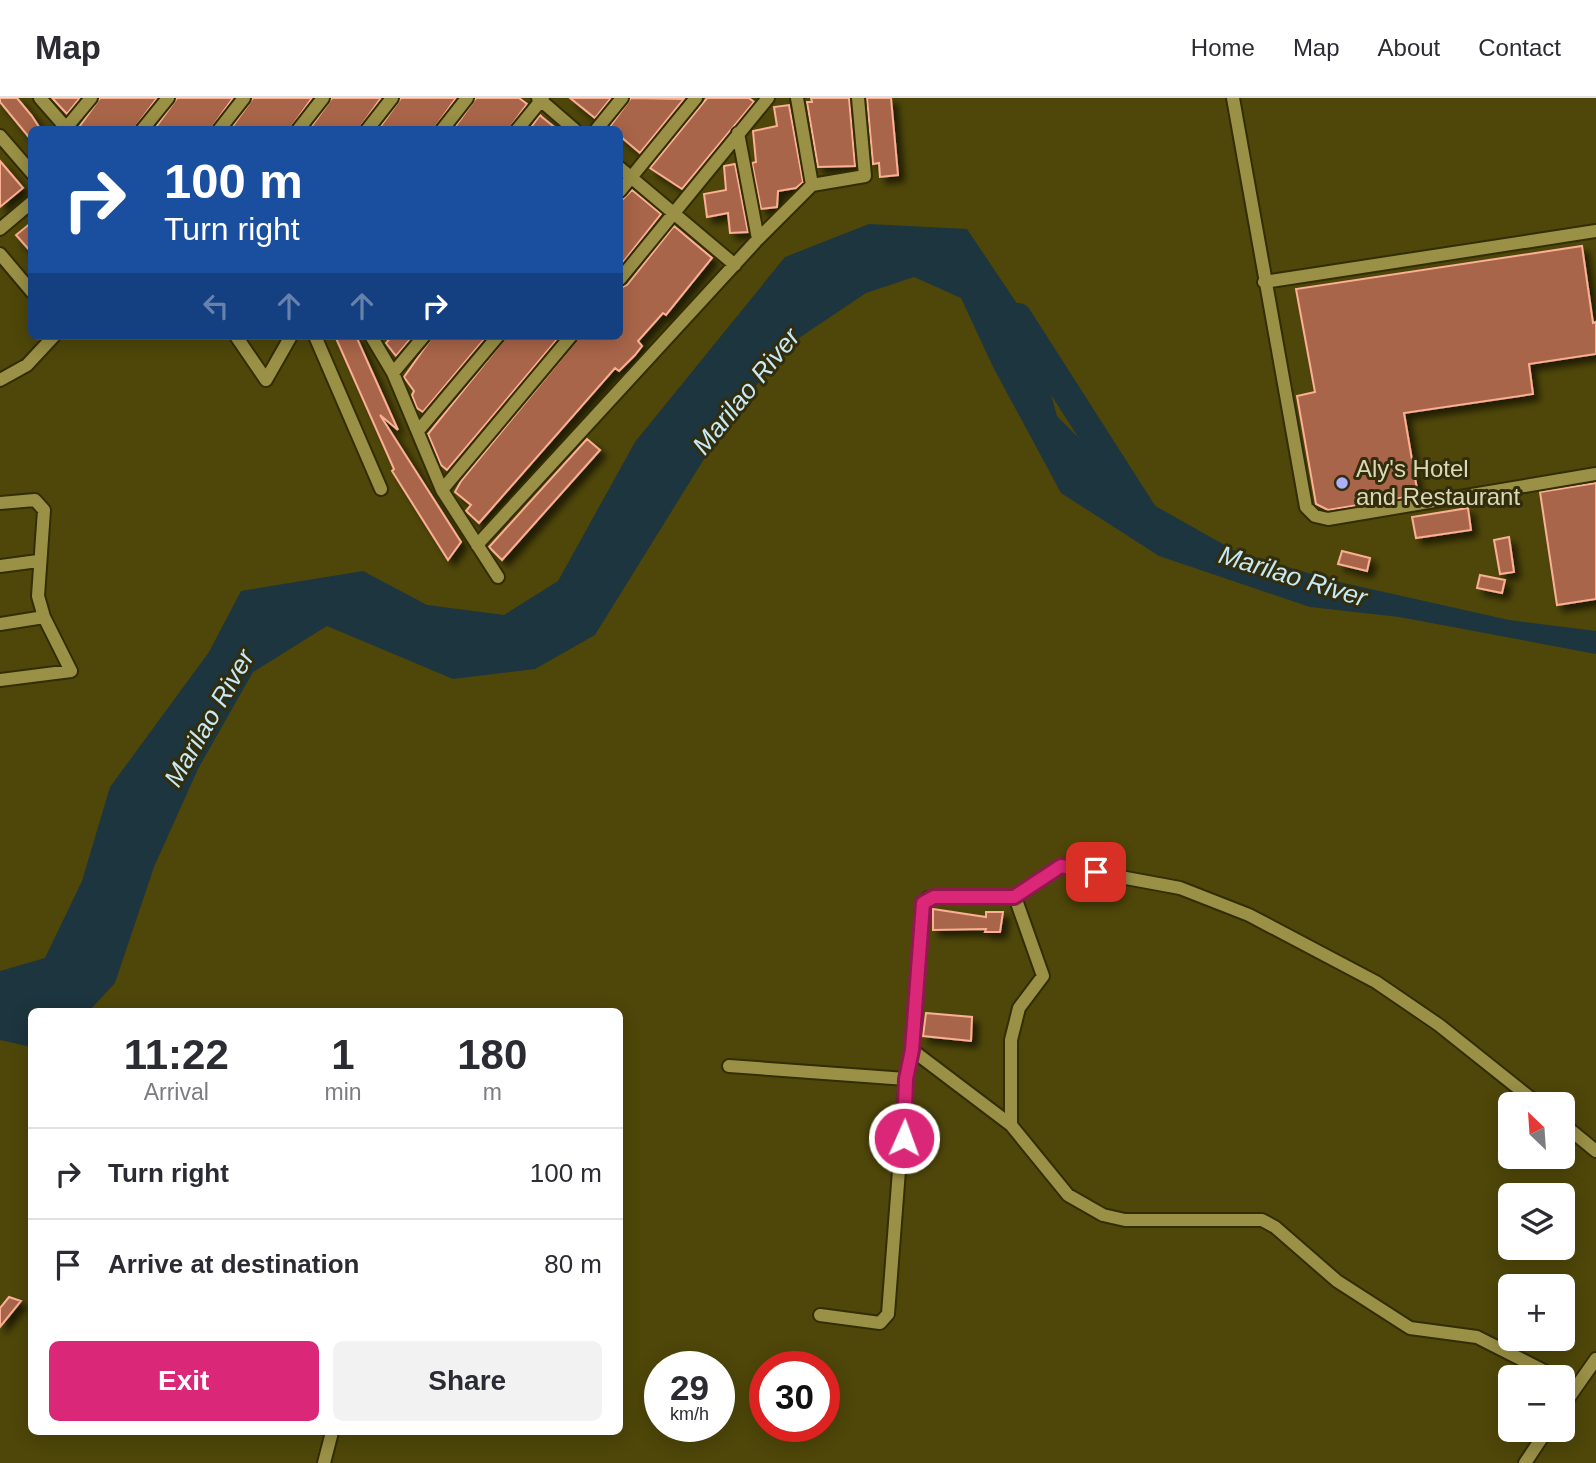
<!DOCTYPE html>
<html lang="en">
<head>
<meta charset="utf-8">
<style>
	:root { --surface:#fff; --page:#f2f2f3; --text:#2b2b33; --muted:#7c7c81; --line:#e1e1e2; --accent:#db2777 }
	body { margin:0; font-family:Helvetica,sans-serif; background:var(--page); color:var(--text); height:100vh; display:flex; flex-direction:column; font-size:26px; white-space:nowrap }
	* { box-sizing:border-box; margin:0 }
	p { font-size:23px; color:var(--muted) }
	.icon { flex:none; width:38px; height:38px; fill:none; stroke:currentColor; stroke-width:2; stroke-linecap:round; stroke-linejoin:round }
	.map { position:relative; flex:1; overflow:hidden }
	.details { position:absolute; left:28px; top:910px; width:595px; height:427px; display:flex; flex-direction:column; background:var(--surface); border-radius:10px; box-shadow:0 4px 18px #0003 }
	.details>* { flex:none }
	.banner { position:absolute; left:28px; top:28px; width:595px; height:214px; border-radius:10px; box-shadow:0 4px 18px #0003; background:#1a4fa0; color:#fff; overflow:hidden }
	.needle { width:46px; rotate:335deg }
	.fabs { position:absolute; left:1498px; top:994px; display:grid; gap:14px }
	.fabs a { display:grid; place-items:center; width:77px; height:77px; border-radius:10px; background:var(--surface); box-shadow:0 4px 18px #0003; font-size:35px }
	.speed { position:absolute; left:644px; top:1253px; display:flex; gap:14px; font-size:35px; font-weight:700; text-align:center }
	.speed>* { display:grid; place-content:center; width:91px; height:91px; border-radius:50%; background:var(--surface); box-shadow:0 4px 18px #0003; line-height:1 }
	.speed small { font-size:18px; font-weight:400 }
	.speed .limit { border:10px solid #d22; background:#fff; color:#111 }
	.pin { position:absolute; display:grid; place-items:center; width:60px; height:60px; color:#fff; margin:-30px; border-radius:14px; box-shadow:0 4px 10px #0006 }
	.me { position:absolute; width:77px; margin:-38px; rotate:2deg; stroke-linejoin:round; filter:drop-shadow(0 0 5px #0008) }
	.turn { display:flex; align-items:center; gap:24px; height:147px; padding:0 21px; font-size:32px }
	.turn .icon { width:91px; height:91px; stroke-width:2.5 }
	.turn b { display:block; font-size:49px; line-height:60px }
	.lanes { display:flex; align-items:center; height:66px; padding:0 21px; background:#0003; justify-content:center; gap:35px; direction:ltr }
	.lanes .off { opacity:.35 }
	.eta { display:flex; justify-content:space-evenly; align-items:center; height:119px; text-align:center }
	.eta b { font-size:42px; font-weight:600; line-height:49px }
	.cta { display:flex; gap:14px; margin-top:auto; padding:14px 21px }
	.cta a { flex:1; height:80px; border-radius:10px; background:var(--accent); color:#fff; font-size:28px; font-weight:600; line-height:80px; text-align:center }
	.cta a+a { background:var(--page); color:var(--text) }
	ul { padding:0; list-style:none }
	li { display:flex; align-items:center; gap:21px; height:91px; padding:0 21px; border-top:2px solid var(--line) }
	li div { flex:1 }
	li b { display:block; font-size:26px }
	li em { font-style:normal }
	header { display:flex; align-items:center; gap:42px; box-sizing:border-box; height:98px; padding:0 35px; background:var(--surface); border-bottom:2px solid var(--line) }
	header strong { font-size:33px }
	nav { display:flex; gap:38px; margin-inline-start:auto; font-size:24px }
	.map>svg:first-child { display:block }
	.water { fill:#1d353e }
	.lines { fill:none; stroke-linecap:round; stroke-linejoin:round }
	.river { stroke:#1d353e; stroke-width:28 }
	.building { fill:#a9654a; stroke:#fbb093; stroke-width:2; filter:url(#shadow) }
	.minor-casing { stroke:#322d03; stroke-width:16 }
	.minor { stroke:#9a9046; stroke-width:12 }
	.route-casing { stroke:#8e194d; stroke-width:18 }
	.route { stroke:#db2777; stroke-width:12 }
	.poi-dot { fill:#acaffb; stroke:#312d0d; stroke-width:2.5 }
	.labels { text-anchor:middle; stroke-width:6; stroke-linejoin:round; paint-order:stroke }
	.poi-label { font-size:24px; fill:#dcd8b3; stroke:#312d0d; text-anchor:start }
	.water-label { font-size:26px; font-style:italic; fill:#c7e9f6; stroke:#312d0d }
</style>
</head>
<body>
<header>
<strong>Map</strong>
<nav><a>Home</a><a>Map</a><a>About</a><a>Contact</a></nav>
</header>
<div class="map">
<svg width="1596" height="1365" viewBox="0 0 1596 1365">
	<defs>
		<filter id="shadow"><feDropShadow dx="6" dy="6" stdDeviation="3.5" flood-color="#0009"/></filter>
	</defs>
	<rect width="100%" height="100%" fill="#4f4709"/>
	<path class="water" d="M 869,126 L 967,131 L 1032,228 L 1057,318 L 1134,396 L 1237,454 L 1335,483 L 1509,522 L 1596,533 L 1596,556 L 1399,519 L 1310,509 L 1159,458 L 1061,395 L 993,269 L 961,200 L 914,179 L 866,195 L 787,248 L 722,332 L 595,537 L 535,571 L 453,581 L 327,528 L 253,574 L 198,671 L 154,769 L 115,885 L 89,913 L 32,914 L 31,949 L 0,942 L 0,873 L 45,860 L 82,783 L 110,689 L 209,554 L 241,493 L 363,473 L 427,507 L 504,517 L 558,483 L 635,344 L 785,159 Z"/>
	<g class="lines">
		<path class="river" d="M 1018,219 L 1147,421"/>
	</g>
	<path class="building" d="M 0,0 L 17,0 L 32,18 L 41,32 L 32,32 L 32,43 L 0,4 Z
		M 52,0 L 80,0 L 67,16 Z
		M 100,0 L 157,0 L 133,32 L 77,32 Z
		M 177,0 L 233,0 L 210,32 L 154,32 Z
		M 253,0 L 312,0 L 289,32 L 230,32 Z
		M 332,0 L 381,0 L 358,32 L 309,32 Z
		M 401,0 L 456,0 L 433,32 L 378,32 Z
		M 476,0 L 519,0 L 527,6 L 508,32 L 453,32 Z
		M 570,0 L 611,0 L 595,20 Z
		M 631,0 L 684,1 L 640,55 L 620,38 L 620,32 L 609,30 Z
		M 707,0 L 749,0 L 754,4 L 682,91 L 650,70 Z
		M 811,0 L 849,0 L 855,68 L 818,69 L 807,4 L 812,4 Z
		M 867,0 L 891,0 L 898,77 L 880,79 L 879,65 L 873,66 Z
		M 789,7 L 803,84 L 796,90 L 778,93 L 777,109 L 761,111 L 752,65 L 756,64 L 753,33 L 777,28 L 774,9 Z
		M 540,17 L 542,19 L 558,32 L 529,32 Z
		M 0,63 L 23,90 L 0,109 Z
		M 735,66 L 748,134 L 730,135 L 728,115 L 707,119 L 704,96 L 726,92 L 724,68 Z
		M 632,92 L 661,116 L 620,168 L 620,104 Z
		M 32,124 L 32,155 L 16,137 Z
		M 674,128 L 712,160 L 666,217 L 663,215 L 638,243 L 642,248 L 635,257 L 619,273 L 615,270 L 479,425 L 466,413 L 471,407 L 455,394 L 461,383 L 580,238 L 620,238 L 620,190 L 627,187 Z
		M 1582,148 L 1593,225 L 1596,224 L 1596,256 L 1529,266 L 1533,296 L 1404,315 L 1418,397 L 1328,412 L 1316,406 L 1297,298 L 1315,294 L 1296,191 Z
		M 335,238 L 356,238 L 398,332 L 380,317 L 461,444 L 448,462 L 392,373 L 394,371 Z
		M 392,238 L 413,238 L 396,258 L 386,245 Z
		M 433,238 L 487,238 L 423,314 L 417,310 L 412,297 L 414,293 L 404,279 Z
		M 507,238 L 560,238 L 447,372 L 441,367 L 428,336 Z
		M 587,341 L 600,352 L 502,462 L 489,449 Z
		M 1596,385 L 1596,501 L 1557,507 L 1540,394 Z
		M 1468,410 L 1471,432 L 1416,440 L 1412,419 Z
		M 1509,439 L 1514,474 L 1500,476 L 1494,442 Z
		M 1342,453 L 1370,460 L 1367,473 L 1338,466 Z
		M 1480,477 L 1505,482 L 1502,495 L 1477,490 Z
		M 933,811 L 986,819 L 986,814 L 1003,814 L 1000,834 L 985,834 L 986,831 L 933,832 Z
		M 926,915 L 972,919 L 971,943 L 923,938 Z
		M 9,1199 L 21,1203 L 0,1229 L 0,1210 Z"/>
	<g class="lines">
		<defs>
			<path id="minor" d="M 40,0 L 68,32
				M 538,0 L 575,32
				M 797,0 L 812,87
				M 1233,0 L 1306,409 L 1315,418 L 1328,421 L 1596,376
				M 66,30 L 91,0
				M 142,32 L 168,0
				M 219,32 L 244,0
				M 298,32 L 323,0
				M 367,32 L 392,0
				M 442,32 L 467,0
				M 517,32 L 543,0
				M 596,32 L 622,0
				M 738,35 L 758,141
				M 0,38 L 32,75
				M 620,70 L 735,167
				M 620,93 L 696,0
				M 0,131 L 32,104
				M 0,156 L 32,194
				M 620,181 L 768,0
				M 1264,184 L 1596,133
				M 236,238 L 266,282 L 291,238
				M 315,238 L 381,391
				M 371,238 L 393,275 L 442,392 L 498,479
				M 393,275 L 424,238
				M 0,282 L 27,267 L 54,238
				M 418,333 L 498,238
				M 442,392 L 571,238
				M 0,405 L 35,402 L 44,412 L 38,498 L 44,519 L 71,573 L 0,582
				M 477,447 L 758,141 L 812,87 L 865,78 L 858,0
				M 0,468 L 38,463
				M 0,526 L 44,519
				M 912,952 L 1011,1027 L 1068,1097 L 1103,1117 L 1125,1122 L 1262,1122 L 1275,1129 L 1337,1183 L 1410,1230 L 1477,1239 L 1556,1279
				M 729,968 L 906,981
				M 1563,1026 L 1596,1053
				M 1011,1027 L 1011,942 L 1019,910 L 1043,878 L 1015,799
				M 820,1217 L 880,1225 L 888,1216 L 906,981 L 912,952 L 923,805 L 928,800 L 1015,799 L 1061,768 L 1180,790 L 1249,817 L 1376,884 L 1439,927 L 1538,1006
				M 1563,1308 L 1596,1261
				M 324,1365 L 332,1334
				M 1525,1365 L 1547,1332"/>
		</defs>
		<use href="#minor" class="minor-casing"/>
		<use href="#minor" class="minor"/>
	</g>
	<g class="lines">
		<defs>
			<path id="route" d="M 904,1040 L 906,981 L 912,952 L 923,805 L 934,799 L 1014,799 L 1061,768 L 1096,774"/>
		</defs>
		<use href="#route" class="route-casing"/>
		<use href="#route" class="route"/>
	</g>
	<circle class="poi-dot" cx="1342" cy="385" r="7"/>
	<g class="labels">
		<g class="poi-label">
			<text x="1356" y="379">Aly's Hotel<tspan x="1356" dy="28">and Restaurant</tspan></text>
		</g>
		<g class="water-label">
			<text transform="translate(746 293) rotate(-51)" y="9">Marilao River</text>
			<text transform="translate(1293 478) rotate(17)" y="9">Marilao River</text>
			<text transform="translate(209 620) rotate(-60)" y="9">Marilao River</text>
		</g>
	</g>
</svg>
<div class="fabs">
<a><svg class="needle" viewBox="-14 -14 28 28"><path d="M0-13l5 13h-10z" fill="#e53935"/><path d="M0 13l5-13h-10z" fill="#7c7c81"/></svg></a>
<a><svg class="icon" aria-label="layers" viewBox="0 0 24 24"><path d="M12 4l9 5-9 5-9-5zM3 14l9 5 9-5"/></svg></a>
<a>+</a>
<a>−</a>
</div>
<div class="speed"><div>29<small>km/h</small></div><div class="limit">30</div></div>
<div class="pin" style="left:1096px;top:774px;background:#d93025"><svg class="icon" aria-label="arrive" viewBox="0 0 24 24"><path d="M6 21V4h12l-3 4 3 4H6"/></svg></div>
<svg class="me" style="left:904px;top:1040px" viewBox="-20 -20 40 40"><circle r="17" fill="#db2777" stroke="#fff" stroke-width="3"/><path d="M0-11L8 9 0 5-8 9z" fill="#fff"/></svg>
<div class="banner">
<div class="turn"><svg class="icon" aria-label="right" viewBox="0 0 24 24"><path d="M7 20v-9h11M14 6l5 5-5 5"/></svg><div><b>100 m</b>Turn right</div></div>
<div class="lanes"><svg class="icon off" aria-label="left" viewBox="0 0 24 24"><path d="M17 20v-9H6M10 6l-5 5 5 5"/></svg><svg class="icon off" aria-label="ahead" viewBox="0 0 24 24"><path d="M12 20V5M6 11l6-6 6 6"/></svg><svg class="icon off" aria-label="ahead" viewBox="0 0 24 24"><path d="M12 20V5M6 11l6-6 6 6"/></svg><svg class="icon" aria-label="right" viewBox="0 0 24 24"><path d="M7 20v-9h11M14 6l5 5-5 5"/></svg></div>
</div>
<section class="details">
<div class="eta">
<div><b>11:22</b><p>Arrival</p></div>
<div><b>1</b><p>min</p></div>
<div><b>180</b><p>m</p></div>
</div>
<ul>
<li><svg class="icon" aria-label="right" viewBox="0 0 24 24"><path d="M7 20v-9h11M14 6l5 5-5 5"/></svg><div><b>Turn right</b></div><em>100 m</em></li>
<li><svg class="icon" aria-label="arrive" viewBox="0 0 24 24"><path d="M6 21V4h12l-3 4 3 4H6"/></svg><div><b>Arrive at destination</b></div><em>80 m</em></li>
</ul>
<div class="cta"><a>Exit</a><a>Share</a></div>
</section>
</div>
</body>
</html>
